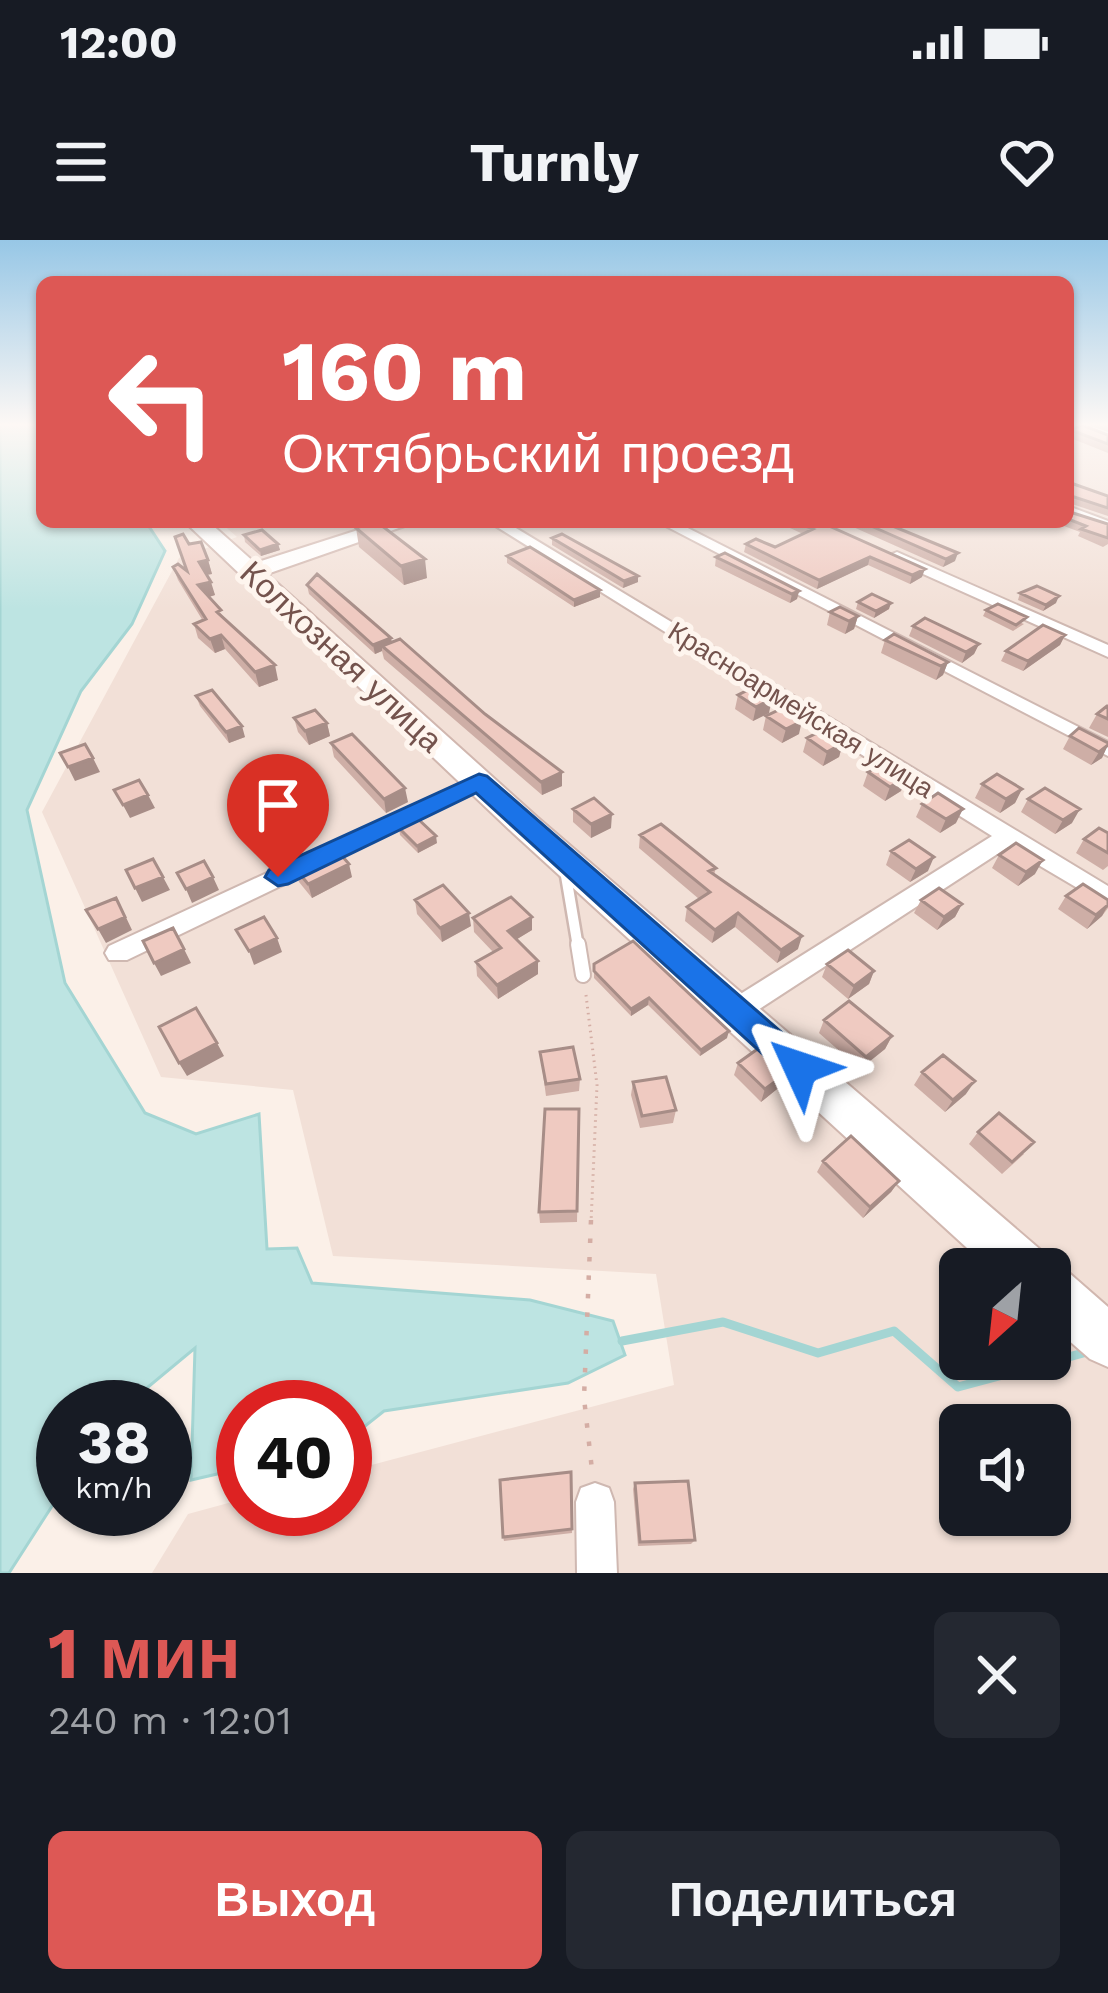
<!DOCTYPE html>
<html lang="ru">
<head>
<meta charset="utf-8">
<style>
	:root { --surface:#171b24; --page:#242831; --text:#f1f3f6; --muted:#9ea1a6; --accent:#dd5855 }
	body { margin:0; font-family:"Work Sans",sans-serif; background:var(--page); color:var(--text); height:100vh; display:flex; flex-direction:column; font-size:45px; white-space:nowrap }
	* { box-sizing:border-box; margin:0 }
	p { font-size:39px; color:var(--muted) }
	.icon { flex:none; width:66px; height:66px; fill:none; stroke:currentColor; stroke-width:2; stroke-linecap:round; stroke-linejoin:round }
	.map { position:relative; height:1333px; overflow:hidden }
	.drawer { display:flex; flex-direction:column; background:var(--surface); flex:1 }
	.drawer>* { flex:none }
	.banner { position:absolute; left:36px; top:36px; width:1038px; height:252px; border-radius:18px; box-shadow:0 3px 9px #0004; background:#dd5855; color:#fff; overflow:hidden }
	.needle { width:78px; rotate:207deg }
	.fabs { position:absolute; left:939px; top:1008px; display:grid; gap:24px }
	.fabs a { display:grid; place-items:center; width:132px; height:132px; border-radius:18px; background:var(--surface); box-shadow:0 3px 9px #0004; font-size:60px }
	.speed { position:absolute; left:36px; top:1140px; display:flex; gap:24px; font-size:60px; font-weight:700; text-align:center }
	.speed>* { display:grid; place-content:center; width:156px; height:156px; border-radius:50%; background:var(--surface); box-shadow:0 3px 9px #0004; line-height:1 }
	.speed small { font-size:30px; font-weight:400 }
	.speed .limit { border:18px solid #d22; background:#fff; color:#111 }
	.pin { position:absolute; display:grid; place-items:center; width:102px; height:102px; color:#fff; margin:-123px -51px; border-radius:50% 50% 50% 0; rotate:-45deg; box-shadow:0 0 12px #0007 }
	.pin .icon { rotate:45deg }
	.me { position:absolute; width:132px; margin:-66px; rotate:312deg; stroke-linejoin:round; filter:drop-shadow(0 0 9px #0008) }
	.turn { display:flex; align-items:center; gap:42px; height:252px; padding:0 48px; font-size:54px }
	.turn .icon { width:156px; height:156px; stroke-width:2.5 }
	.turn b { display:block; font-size:84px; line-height:102px }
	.round { display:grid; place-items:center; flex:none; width:126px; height:126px; border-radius:18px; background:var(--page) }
	.head { display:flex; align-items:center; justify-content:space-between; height:204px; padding:0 48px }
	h1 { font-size:72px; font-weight:700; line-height:90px; color:var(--accent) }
	.primary-button { display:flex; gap:24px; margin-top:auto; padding:24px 48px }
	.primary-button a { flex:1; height:138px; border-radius:18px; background:var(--accent); color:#fff; font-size:48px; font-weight:700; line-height:138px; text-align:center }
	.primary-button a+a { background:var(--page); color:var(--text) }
	.status { display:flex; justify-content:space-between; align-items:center; height:84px; padding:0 60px; background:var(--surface); direction:ltr }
	.status svg { height:33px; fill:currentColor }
	header { display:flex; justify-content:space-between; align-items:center; height:156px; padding:0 48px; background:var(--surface); font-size:54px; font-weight:700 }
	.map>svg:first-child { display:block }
	.residential { fill:#f2e0d7; fill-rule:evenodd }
	.water { fill:#bde4e2; stroke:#a4d5d3; stroke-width:3 }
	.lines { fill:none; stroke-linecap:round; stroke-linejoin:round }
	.stream { stroke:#a4d5d3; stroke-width:9 }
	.lane-far1-casing { stroke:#cfb8b1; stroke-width:15 }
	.lane-casing { stroke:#cfb8b1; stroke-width:18 }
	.street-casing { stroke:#cfb8b1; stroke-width:4 }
	.secondary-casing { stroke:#d1b7af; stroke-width:4 }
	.path-far1 { stroke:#d4ada4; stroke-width:3; stroke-dasharray:1.5 4.5; stroke-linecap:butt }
	.path { stroke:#d4ada4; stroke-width:4.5; stroke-dasharray:4.5 14; stroke-linecap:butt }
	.lane-far1 { stroke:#fff; stroke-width:10 }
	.lane { stroke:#fff; stroke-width:14 }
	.street { fill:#fff; fill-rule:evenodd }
	.secondary { fill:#fff; fill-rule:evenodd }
	.wall { fill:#ceaea6 }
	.shaded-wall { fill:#a78d87 }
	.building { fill:#efcac1; stroke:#a78d87; stroke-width:3 }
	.route { fill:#1a73e8; stroke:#114b97; stroke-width:3 }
	.labels { text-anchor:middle; stroke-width:10; stroke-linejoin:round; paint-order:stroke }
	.far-street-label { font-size:27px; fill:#74534d; stroke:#fef5ee }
	.street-label { font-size:33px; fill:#74534d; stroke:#fef5ee }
</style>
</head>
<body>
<div class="status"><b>12:00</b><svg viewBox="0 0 49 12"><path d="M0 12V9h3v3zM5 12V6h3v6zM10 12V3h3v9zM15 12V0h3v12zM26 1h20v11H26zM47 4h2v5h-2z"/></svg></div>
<header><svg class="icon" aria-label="menu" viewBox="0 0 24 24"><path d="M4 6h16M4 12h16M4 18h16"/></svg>Turnly<svg class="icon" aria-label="heart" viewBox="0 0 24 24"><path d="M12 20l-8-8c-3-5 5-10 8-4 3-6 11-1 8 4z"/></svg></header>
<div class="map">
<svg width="1108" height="1333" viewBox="0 0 1108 1333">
	<rect width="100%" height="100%" fill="#fbf0e8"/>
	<path class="residential" d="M 1068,183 L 1108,183 L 1108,1333 L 152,1333 L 188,1274 L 243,1259 L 243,1269 L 345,1269 L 345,1232 L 674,1145 L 656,1034 L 333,1016 L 293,850 L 161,837 L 42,572 L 179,318 L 237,297 L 220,282 L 1068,282 ZM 960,1029 L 1050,1029 L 1050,1119 L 960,1119 ZM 960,1185 L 1050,1185 L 1050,1275 L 960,1275 Z"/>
	<path class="water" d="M 0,183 L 42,183 L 42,282 L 146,282 L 165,311 L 132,384 L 81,451 L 27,570 L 65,743 L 145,873 L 196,894 L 259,874 L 267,1009 L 297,1008 L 312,1043 L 530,1060 L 613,1081 L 625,1115 L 568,1143 L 384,1171 L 345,1202 L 345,1167 L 243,1167 L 243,1228 L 191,1240 L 195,1108 L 124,1167 L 63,1167 L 63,1249 L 9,1333 L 0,1333 Z"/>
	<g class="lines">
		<path class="stream" d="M 622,1101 L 723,1082 L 818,1113 L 894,1091 L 958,1147 L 1087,1112"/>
		<defs>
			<path id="lane-far1" d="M 565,630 L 578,707"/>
			<path id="lane" d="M 578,704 L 583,735"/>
			<path id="street" d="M 1068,183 L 1083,183 L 1108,192 L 1108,200 Z
				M 1068,266 L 1108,281 L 1108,290 L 1068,275 Z
				M 489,282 L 506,282 L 1108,646 L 1108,666 L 1008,607 L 744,779 L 735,782 L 726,779 L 722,771 L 726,763 L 992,596 Z
				M 658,282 L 676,282 L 1108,502 L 1108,516 Z
				M 897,312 L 1108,405 L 1108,417 L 892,320 L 892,314 Z
				M 479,535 L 489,542 L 486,547 L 127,720 L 109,720 L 105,713 L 109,706 Z
				M 595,1243 L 609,1248 L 614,1262 L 617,1333 L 577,1333 L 576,1262 L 581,1248 Z"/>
			<path id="secondary" d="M 185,282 L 209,282 L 255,323 L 383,282 L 416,282 L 267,334 L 537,577 L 1043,1012 L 1049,1025 L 1068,1032 L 1108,1067 L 1108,1127 L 1090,1119 L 1050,1084 L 1050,1029 L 990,1029 L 513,593 Z"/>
		</defs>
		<use href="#lane-far1" class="lane-far1-casing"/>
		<use href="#lane" class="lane-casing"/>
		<use href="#street" class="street-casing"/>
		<use href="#secondary" class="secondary-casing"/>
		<path class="path-far1" d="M 586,755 L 597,845 L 591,983"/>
		<path class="path" d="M 591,980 L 584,1158 L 592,1230"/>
		<use href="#lane-far1" class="lane-far1"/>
		<use href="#lane" class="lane"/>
		<use href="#street" class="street"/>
		<use href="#secondary" class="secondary"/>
	</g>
	<path class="wall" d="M 1087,183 L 1108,183 L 1108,190 Z
		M 1071,190 L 1108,195 L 1108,213 L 1068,197 Z
		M 1068,242 L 1108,256 L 1108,276 L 1069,263 L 1070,272 L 1108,284 L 1108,304 L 1103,307 L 1078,296 L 1080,292 L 1053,282 L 1068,282 Z
		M 777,282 L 820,282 L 922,337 L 910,344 L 868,325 L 817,349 L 744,312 L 746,304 L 775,307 L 803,294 Z
		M 842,282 L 883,282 L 955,321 L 943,327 Z
		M 356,288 L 427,338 L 404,345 L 359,307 Z
		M 244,295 L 278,304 L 280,310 L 261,316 L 245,302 Z
		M 552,298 L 638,336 L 638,342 L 623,348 L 552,305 Z
		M 189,304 L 208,320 L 212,334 L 207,335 L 215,355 L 209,357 L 224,378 L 278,440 L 259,447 L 225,409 L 215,413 L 198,398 L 194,384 L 203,381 L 178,340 L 173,327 L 187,330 Z
		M 507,316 L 600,350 L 600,357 L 574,367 L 507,323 Z
		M 716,317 L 799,351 L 797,359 L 790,363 L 715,326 Z
		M 307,345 L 392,402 L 562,532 L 562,546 L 542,555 L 384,419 L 382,411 L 375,414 L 309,354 Z
		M 1020,353 L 1056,363 L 1043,371 L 1018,360 Z
		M 858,362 L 889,369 L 874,378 L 856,369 Z
		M 986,370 L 1024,384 L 1013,391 L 983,376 Z
		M 830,372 L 858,376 L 854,389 L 845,394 L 827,385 Z
		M 913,386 L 979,404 L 974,414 L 962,423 L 909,396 Z
		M 1065,395 L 1060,405 L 1023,431 L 1001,421 L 1006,411 Z
		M 885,400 L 948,422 L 943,435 L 936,440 L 881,413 Z
		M 738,455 L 769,473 L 753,481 L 735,469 Z
		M 196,456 L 245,497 L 229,503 L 200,466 Z
		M 1108,466 L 1108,497 L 1089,488 L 1097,474 Z
		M 766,476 L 799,494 L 782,503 L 763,490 Z
		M 294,478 L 327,483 L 330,496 L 309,505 L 298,492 Z
		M 1070,496 L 1108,503 L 1102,518 L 1091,525 L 1063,509 Z
		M 807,498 L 843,503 L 839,517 L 823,526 L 803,512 Z
		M 331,503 L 408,562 L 386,573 L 334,517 Z
		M 868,532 L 906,537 L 901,551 L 885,561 L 863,546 Z
		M 982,544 L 1022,549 L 1015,563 L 1000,573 L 975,558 Z
		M 1028,559 L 1072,583 L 1055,594 L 1021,572 Z
		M 922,564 L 956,583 L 940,593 L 916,577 Z
		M 573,569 L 611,588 L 591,598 L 573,582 Z
		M 399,588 L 437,603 L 418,613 L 400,595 Z
		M 1108,593 L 1108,626 L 1103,630 L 1076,613 L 1084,599 Z
		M 640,595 L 716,628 L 714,635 L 798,709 L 777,723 L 735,687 L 712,703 L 685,681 L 687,667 L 699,659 L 639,608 Z
		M 891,611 L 928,631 L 910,642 L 886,625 Z
		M 999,615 L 1035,634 L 1018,646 L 992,628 Z
		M 295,628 L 352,637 L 312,658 L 299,642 Z
		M 1066,656 L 1108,660 L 1108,668 L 1102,676 L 1087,689 L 1058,669 Z
		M 415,660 L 471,686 L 442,702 L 417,674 Z
		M 921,660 L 962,664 L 955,677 L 937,690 L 914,673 Z
		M 473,678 L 532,690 L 517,699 L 538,734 L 498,759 L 477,736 L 476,722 L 493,712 L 474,692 Z
		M 827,724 L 874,731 L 869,744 L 848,759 L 822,737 Z
		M 594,731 L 727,798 L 700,816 L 648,765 L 631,776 L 594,738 Z
		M 824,780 L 892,796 L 885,809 L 860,829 L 819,793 Z
		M 540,812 L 580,839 L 579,851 L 546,856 Z
		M 738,823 L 782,845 L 761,862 L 734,835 Z
		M 922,832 L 966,854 L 945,872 L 914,845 Z
		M 633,842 L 676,870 L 673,883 L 640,888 L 631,855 Z
		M 579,869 L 577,982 L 540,983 L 539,972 Z
		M 978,892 L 1024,914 L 1002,934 L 969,904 Z
		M 823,921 L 899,941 L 891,952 L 863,978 L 817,932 Z
		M 571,1232 L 572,1293 L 504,1301 L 503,1297 Z
		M 635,1243 L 695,1300 L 691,1304 L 638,1306 L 633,1249 Z"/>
	<path class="shaded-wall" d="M 278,304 L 280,310 L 261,316 L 260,310 Z
		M 958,313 L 955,321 L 943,327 L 946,319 Z
		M 870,317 L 868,325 L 817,349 L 819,340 Z
		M 425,319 L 427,338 L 404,345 L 401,326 Z
		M 208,320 L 212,334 L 204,335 L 199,322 Z
		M 925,329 L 922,337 L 910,344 L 912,335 Z
		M 638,336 L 638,342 L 623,348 L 624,341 Z
		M 211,342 L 215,355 L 202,359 L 198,345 Z
		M 600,350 L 600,357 L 574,367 L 574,360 Z
		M 799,351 L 797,359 L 790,363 L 792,354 Z
		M 1059,356 L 1056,363 L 1043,371 L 1046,365 Z
		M 891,363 L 889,369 L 874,378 L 876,371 Z
		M 858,376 L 854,389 L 845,394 L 849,381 Z
		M 221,395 L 225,409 L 215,413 L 210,399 Z
		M 1065,395 L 1060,405 L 1023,431 L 1028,421 Z
		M 391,398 L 393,407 L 382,406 L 382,411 L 375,414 L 373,405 Z
		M 979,404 L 974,414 L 962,423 L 966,412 Z
		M 948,422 L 943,435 L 936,440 L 941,426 Z
		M 275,425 L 278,440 L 259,447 L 255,432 Z
		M 772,459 L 769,473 L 753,481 L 756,467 Z
		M 802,481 L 799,494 L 782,503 L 786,489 Z
		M 327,483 L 330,496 L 309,505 L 305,491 Z
		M 242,486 L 245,497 L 229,503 L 226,492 Z
		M 843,503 L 839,517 L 823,526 L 827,512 Z
		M 1108,505 L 1102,518 L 1091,525 L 1099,512 Z
		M 93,518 L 100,532 L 75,541 L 68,527 Z
		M 562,532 L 562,546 L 542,555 L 541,542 Z
		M 906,537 L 901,551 L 885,561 L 890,547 Z
		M 405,548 L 408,562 L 386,573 L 384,559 Z
		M 1022,549 L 1015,563 L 1000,573 L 1006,559 Z
		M 148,555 L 155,568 L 130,578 L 123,565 Z
		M 963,569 L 956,583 L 940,593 L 946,579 Z
		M 1080,569 L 1072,583 L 1055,594 L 1063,580 Z
		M 612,574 L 611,588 L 591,598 L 591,584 Z
		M 436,596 L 437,603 L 418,613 L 417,606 Z
		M 934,617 L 928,631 L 910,642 L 916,629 Z
		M 1043,620 L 1035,634 L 1018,646 L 1026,632 Z
		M 349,624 L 352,637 L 312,658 L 308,644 Z
		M 163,637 L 170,650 L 142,662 L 135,648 Z
		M 213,637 L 219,650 L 192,663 L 186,649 Z
		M 962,664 L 955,677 L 937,690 L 944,677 Z
		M 1108,665 L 1102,676 L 1087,689 L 1096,675 Z
		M 123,671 L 132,690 L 106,703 L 98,689 Z
		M 469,673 L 471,686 L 442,702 L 440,688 Z
		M 738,673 L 735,687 L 712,703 L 715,690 Z
		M 532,677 L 532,690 L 509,704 L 508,691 Z
		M 802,696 L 798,709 L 777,723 L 781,710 Z
		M 277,698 L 282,712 L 254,725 L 249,711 Z
		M 184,709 L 191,723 L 161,736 L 154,723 Z
		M 538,721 L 538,734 L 498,759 L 497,745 Z
		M 874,731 L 869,744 L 848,759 L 854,746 Z
		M 649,758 L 648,765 L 631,776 L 631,769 Z
		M 729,791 L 727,798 L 700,816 L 701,810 Z
		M 892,796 L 885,809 L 860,829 L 866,817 Z
		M 217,803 L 224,816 L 187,836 L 179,823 Z
		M 787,833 L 782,845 L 761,862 L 765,849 Z
		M 975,841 L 966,854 L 945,872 L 953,860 Z
		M 899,941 L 891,952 L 863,978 L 870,967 Z"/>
	<path class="building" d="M 1082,185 L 1108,195 L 1108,204 L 1071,190 Z
		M 1068,242 L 1108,256 L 1108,268 L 1068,255 L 1070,272 L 1108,284 L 1108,298 L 1081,289 L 1086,286 L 1068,279 Z
		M 374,282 L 377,282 L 425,319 L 401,326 L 356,288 Z
		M 796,282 L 820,282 L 925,329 L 912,335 L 870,317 L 819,340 L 746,304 L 756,299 L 775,307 L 813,289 Z
		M 862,282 L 883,282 L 958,313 L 946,319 Z
		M 262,290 L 278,304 L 260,310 L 244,295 Z
		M 183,294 L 189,304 L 201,302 L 208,320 L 199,322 L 211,342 L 198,345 L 221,370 L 217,372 L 275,425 L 255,432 L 221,395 L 210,399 L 194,384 L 206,379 L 173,327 L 178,324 L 187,331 L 175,297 Z
		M 562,294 L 638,336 L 624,341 L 552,298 Z
		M 530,307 L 600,350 L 574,360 L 507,316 Z
		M 725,313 L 799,351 L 792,354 L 716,317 Z
		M 317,334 L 391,398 L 373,405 L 307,345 Z
		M 1037,346 L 1059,356 L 1046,365 L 1020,353 Z
		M 872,354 L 891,363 L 876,371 L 858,362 Z
		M 998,364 L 1027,377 L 1016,385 L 986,370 Z
		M 840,367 L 858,376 L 849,381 L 830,372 Z
		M 925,378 L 979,404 L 966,412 L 913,386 Z
		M 1043,385 L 1065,395 L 1028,421 L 1006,411 Z
		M 894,394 L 948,422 L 941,426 L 885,400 Z
		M 400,399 L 485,474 L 562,532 L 541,542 L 382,406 Z
		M 754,447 L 772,459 L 756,467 L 738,455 Z
		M 212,450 L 242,486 L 226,492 L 196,456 Z
		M 1107,466 L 1108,466 L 1108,479 L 1097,474 Z
		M 783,468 L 802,481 L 786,489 L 766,476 Z
		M 315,470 L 327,483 L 305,491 L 294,478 Z
		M 1079,488 L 1108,503 L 1108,505 L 1099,512 L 1070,496 Z
		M 823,490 L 843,503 L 827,512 L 807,498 Z
		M 352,494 L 405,548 L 384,559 L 331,503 Z
		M 85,504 L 93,518 L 68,527 L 60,513 Z
		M 884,523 L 906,537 L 890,547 L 868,532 Z
		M 997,534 L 1022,549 L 1006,559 L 982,544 Z
		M 139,540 L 148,555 L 123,565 L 114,550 Z
		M 1045,548 L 1080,569 L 1063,580 L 1028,559 Z
		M 938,553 L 963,569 L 946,579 L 922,564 Z
		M 594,558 L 612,574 L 591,584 L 573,569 Z
		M 417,578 L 436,596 L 417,606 L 399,588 Z
		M 661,584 L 716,628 L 709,631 L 802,696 L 781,710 L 738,673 L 715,690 L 687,667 L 710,652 L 640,595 Z
		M 1099,588 L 1108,593 L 1108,613 L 1084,599 Z
		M 909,600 L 934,617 L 916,629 L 891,611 Z
		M 1016,603 L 1043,620 L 1026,632 L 999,615 Z
		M 336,609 L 349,624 L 308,644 L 295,628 Z
		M 153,619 L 163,637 L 135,648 L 126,630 Z
		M 204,621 L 213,637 L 186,649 L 177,633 Z
		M 1083,644 L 1108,660 L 1108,665 L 1096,675 L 1066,656 Z
		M 443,645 L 469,673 L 440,688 L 415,660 Z
		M 939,648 L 962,664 L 944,677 L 921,660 Z
		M 511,657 L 532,677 L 508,691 L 538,721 L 497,745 L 476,722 L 501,708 L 473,678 Z
		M 116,658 L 125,677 L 98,689 L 86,670 Z
		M 264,677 L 277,698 L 249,711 L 236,690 Z
		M 173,688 L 184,709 L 154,723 L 143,701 Z
		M 633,701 L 729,791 L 701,810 L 649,758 L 631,769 L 594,731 L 594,724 Z
		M 848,710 L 874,731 L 854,746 L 827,724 Z
		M 849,761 L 892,796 L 866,817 L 824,780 Z
		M 196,768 L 217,803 L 179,823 L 159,787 Z
		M 573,807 L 580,839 L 546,844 L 540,812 Z
		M 759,808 L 787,833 L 765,849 L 738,823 Z
		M 943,815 L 975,841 L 953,860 L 922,832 Z
		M 666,837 L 676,870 L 642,876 L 633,842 Z
		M 545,869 L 579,869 L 577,971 L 539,972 Z
		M 999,873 L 1034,902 L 1012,922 L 978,892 Z
		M 851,896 L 899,941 L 870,967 L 823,921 Z
		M 571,1232 L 572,1289 L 503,1297 L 500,1240 Z
		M 688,1241 L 695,1300 L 640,1302 L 635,1243 Z"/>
	<linearGradient id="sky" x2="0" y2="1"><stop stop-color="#97c7e6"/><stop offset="0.5" stop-color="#fdf8f5"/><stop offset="1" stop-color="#fdf8f5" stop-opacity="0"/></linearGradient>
	<rect width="1108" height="369" fill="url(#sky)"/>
	<path class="route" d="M 479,534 L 487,536 L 811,818 L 816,828 L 811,838 L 800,842 L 789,838 L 476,553 L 288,644 L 278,646 L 265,637 L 269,630 Z"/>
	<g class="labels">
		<g class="far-street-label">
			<text transform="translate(801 470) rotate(32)" y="9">Красноармейская улица</text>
		</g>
		<g class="street-label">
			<text transform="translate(342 416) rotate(43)" y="12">Колхозная улица</text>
		</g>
	</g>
</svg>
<div class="fabs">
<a><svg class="needle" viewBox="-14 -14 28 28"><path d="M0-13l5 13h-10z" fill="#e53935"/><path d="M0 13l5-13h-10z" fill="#9ea1a6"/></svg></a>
<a><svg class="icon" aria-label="sound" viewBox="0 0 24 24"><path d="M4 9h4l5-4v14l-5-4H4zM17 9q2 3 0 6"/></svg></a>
</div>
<div class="speed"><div>38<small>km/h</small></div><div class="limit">40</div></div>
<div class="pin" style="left:278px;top:637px;background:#d93025"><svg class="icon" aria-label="arrive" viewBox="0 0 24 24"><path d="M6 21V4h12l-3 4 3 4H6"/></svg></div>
<svg class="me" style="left:800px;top:828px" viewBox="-20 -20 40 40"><path d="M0-17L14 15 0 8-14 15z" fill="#1a73e8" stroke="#fff" stroke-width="4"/></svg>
<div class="banner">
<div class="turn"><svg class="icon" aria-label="left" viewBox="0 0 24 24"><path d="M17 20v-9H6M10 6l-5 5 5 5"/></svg><div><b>160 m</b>Октябрьский проезд</div></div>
</div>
</div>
<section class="drawer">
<div class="head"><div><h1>1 мин</h1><p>240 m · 12:01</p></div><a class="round"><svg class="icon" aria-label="close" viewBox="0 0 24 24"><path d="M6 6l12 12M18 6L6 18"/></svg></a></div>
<div class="primary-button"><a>Выход</a><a>Поделиться</a></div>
</section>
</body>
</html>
